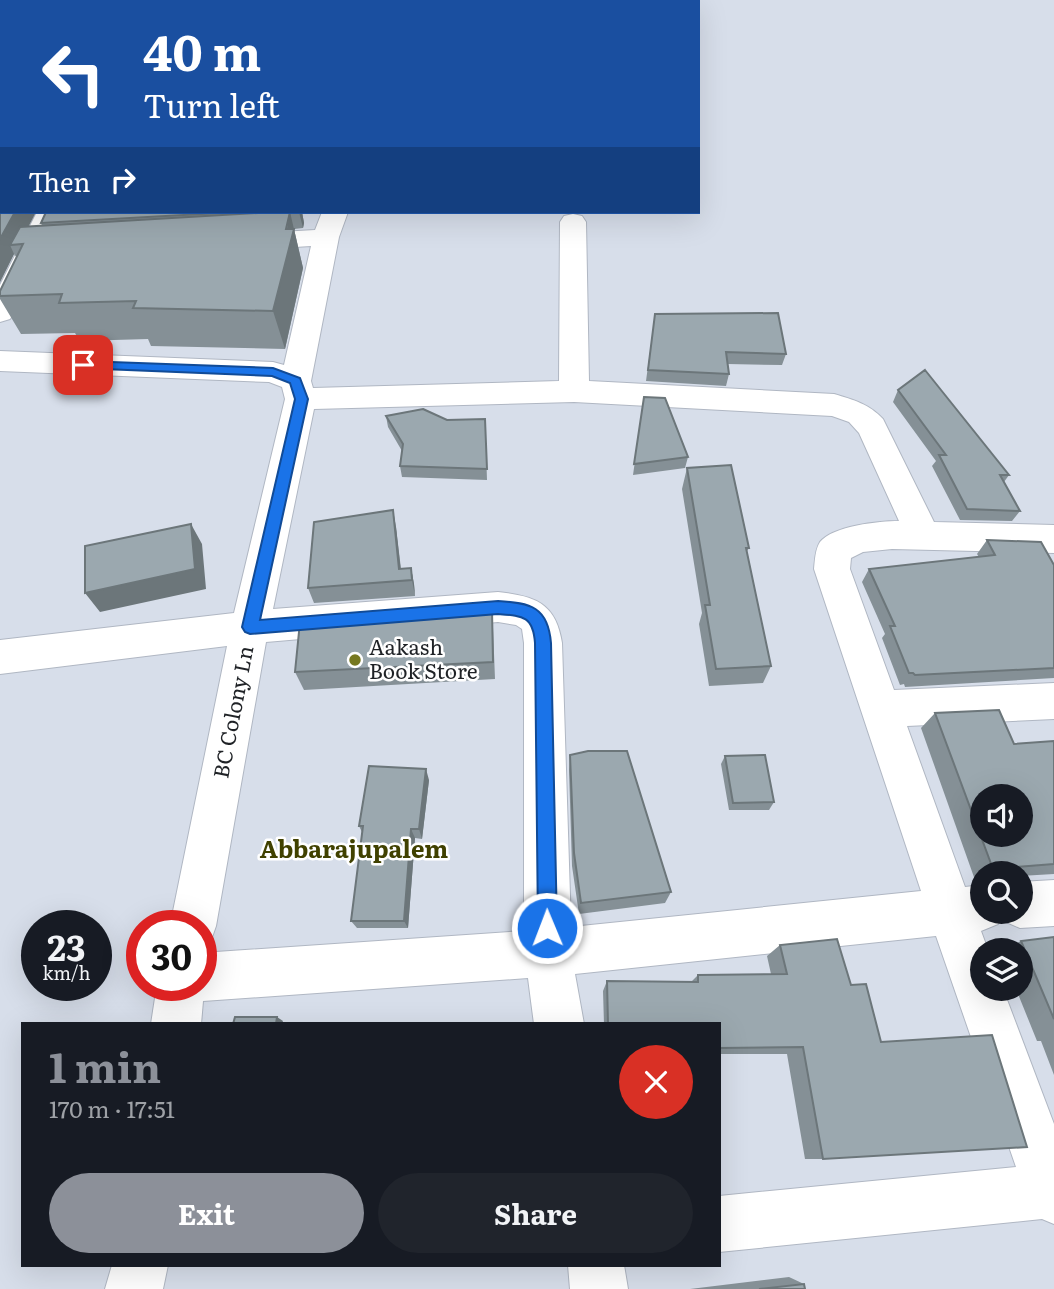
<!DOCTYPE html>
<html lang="en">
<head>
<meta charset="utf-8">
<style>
	:root { --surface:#171b24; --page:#20242c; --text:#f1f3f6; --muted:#9ea1a6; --accent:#8c9099 }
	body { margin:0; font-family:Literata,serif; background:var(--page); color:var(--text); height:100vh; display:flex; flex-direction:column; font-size:26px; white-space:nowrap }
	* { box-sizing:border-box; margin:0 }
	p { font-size:23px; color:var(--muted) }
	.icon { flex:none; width:38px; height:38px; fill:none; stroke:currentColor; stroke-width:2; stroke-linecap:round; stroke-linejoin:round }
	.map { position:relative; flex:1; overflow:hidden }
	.details { position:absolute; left:21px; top:1022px; width:700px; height:245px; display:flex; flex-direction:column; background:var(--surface); border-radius:0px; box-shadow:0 7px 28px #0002 }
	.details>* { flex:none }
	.banner { position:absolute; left:0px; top:0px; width:700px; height:214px; box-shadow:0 7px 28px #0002; background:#1a4fa0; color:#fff; overflow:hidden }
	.controls { position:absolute; left:970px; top:784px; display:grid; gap:14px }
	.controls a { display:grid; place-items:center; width:63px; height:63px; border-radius:50%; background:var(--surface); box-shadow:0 7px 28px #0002; font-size:35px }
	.speed { position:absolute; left:21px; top:910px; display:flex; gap:14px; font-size:35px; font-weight:700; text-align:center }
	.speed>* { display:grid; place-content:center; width:91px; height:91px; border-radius:50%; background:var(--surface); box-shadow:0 7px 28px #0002; line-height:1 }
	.speed small { font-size:18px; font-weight:400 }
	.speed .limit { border:10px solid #d22; background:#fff; color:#111 }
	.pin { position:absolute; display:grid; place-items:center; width:60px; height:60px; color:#fff; margin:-30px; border-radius:14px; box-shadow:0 4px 10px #0006 }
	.me { position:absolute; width:77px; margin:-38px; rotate:359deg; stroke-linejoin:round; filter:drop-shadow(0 0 5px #0008) }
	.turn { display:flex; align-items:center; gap:24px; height:147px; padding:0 28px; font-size:32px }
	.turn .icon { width:91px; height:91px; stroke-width:2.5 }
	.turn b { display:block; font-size:49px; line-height:60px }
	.then { display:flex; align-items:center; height:66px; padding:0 28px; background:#0003; gap:14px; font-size:26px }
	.round { display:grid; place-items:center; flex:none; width:74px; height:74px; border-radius:37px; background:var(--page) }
	.head { display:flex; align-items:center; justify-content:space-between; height:119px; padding:0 28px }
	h1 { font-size:42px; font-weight:700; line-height:52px; color:var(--accent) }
	.cta { display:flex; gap:14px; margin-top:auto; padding:14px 28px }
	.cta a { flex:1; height:80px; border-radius:42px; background:var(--accent); color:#fff; font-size:28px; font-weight:700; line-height:80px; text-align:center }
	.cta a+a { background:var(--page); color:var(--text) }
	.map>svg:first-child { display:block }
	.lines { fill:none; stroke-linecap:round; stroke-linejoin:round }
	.minor-casing { stroke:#b0b7c3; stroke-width:2 }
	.minor { fill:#fff; fill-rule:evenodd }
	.wall { fill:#859096 }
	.shaded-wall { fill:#6c767a }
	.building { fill:#9ba8af; stroke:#6c767a; stroke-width:2; fill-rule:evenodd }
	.route { fill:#1a73e8; stroke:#114b97; stroke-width:2 }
	.poi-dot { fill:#76781f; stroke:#fff; stroke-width:2.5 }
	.labels { text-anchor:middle; stroke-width:5; stroke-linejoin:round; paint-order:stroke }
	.poi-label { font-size:21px; fill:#1f2226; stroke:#fff; text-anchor:start }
	.street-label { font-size:21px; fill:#1f2226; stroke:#fff }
	.quarter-label { font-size:24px; font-weight:bold; fill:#404100; stroke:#fff }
</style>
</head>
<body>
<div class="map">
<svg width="1054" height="1289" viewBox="0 0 1054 1289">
	<rect width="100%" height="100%" fill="#d7deea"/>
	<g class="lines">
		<defs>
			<path id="minor" d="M 164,0 L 184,0 L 163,2 Z
				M 37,212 L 63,212 L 14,313 L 10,319 L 0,322 L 0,285 Z
				M 322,212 L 348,212 L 339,237 L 311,381 L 313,388 L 559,381 L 560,222 L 564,216 L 573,214 L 582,216 L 586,222 L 589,381 L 834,394 C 854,400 869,404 883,419 L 934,522 L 1054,525 L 1054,553 L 892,549 L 863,552 L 851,558 L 850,569 L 894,690 L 1054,683 L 1054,719 L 907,726 L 965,887 L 982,885 L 982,912 L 1020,912 L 1020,882 L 1054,880 L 1054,926 L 1020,928 L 1004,921 L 1002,916 L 998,924 L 981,931 L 988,950 L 982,950 L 982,989 L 1003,989 L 1054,1124 L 1054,1224 L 1042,1219 L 719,1252 L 719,1196 L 1016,1167 L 936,936 L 575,974 L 584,1024 L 534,1024 L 528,978 L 203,1001 L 201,1024 L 151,1024 L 157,985 L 201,985 L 201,953 L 524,931 L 524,643 L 522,629 L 516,625 L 498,622 L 266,642 L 216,926 L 210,943 L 201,946 L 201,926 L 170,926 L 227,646 L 0,674 L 0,640 L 234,613 L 285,399 L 282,387 L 269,382 L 0,371 L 0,351 L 273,362 L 284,365 L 311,246 L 245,250 L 236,248 L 232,242 L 236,236 L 245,234 L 315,230 ZM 574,402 L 832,416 L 849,422 L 859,433 L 899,521 C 879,521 833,526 820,542 C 815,550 815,560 814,569 L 921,891 L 571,927 L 562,643 C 556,603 535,596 498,592 L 273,609 L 314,409 Z
				M 112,1265 L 168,1265 L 163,1289 L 105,1289 Z
				M 568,1265 L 624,1265 L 628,1289 L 570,1289 Z"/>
		</defs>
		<use href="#minor" class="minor-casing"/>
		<use href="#minor" class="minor"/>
	</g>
	<path class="wall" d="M 0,156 L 28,227 L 42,226 L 41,223 L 46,212 L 302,212 L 304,223 L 303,228 L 294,229 L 303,268 L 285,349 L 151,346 L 148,339 L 80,341 L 75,333 L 21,334 L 0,299 L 0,291 L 17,258 L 14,254 L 0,282 Z
		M 655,314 L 786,354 L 782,365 L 728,364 L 729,374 L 726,386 L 646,381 Z
		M 898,390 L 1009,475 L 1004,482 L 1020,511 L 1012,521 L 960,520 L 932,466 L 936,461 L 893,402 Z
		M 644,397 L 688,457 L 685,468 L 633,475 Z
		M 386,416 L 447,420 L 485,419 L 487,480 L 402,477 L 400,466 L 402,451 L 388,427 Z
		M 687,468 L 749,548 L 747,551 L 771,666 L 763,683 L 709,686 L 699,624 L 702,613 L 682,489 Z
		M 396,527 L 401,569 L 411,568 L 414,584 L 415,596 L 314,603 L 308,588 Z
		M 987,540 L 1054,565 L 1054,678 L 905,687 L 904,684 L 900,685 L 882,638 L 885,634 L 862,582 L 869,569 L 979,557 L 977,554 Z
		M 493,628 L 495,679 L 304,690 L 295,672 Z
		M 935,713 L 1014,744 L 1054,741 L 1054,874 L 1020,876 L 1020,873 L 982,873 L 982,879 L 975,880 L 921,728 Z
		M 570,755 L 671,892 L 665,903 L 579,914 L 572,866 L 569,770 Z
		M 725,756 L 774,802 L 769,810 L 729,810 L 721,764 Z
		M 429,780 L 422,839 L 415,838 L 408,928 L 357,928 L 351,921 L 362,832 L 359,826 Z
		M 1054,937 L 1054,1075 L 1041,1041 L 1037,1041 L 1016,989 L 1020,989 L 1020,950 L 1001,950 L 1021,941 Z
		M 837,939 L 823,1159 L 805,1159 L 787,1054 L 719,1054 L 719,1024 L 604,1024 L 603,991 L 607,981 L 691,982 L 698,975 L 771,974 L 767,956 L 780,945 Z
		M 789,1277 L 804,1284 L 805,1289 L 690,1289 Z"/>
	<path class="shaded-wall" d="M 15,212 L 36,212 L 19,245 L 10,245 L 14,254 L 0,282 L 0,239 Z
		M 290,212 L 303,268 L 285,349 L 273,311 Z
		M 299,212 L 302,212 L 304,223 L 303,228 Z
		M 393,510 L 396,527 L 402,581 L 399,569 Z
		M 191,524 L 202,544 L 206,589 L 100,612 L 85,593 Z
		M 411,568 L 414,584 L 415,596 L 412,580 Z
		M 426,769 L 429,780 L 422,839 L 419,829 Z
		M 411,829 L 415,838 L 408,928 L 404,921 Z
		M 277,1017 L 283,1021 L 282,1024 L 276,1024 Z"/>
	<path class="building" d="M 2,155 L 2,212 L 15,212 L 0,239 L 0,156 Z
		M 46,212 L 237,212 L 41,223 Z
		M 275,212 L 290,212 L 286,229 L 294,229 L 273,311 L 133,308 L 136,301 L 59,303 L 62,294 L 0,296 L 0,291 L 23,244 L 10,245 L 20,227 Z
		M 778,313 L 786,354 L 726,352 L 729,374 L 648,370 L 655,314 Z
		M 925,370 L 1009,475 L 1000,475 L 1020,511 L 967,509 L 939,455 L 946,455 L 898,390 Z
		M 644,397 L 665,398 L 688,457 L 634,464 Z
		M 423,409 L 447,420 L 485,419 L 487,469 L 400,466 L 403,444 L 386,416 Z
		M 731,465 L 749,548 L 746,548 L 771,666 L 716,669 L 705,605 L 710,605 L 687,468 Z
		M 393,510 L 399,569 L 411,568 L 412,580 L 308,588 L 314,522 Z
		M 191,524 L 195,569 L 85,593 L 85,546 Z
		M 987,540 L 1041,542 L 1054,565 L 1054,668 L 915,675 L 913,673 L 909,673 L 890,626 L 895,626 L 869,569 L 995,555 Z
		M 492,610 L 493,662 L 295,672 L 300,622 L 426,612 Z
		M 999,710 L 1014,744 L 1054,741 L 1054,864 L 993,869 L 935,713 ZM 982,796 L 1020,796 L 1020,835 L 982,835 Z
		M 588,751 L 627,751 L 671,892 L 581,903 L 574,853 L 570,755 Z
		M 765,755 L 774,802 L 733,803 L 725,756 Z
		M 369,766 L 426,769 L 419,829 L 411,829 L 404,921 L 351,921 L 363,826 L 359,826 Z
		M 1054,937 L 1054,1019 L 1021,941 Z
		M 837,939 L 851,985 L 866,984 L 881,1042 L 992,1035 L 1027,1147 L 823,1159 L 803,1047 L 719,1048 L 719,1024 L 608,1024 L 607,981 L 698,982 L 698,975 L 787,974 L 780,945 Z
		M 235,1017 L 277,1017 L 276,1024 L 233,1024 Z
		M 804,1284 L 805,1289 L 759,1289 Z"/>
	<path class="route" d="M 83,361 L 273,368 L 300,378 L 308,399 L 260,620 L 498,601 C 531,603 548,607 551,643 L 557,928 L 554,935 L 547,937 L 540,935 L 538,928 L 535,643 C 533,616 523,616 498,614 L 250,634 L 245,632 L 242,627 L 295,399 L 290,383 L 272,376 L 79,368 L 79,362 Z"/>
	<circle class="poi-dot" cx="355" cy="660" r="7"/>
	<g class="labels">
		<g class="poi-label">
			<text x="369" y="655">Aakash<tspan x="369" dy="24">Book Store</tspan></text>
		</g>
		<g class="street-label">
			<text transform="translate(234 712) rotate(-79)" y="7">BC Colony Ln</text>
		</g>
		<g class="quarter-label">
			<text x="354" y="858">Abbarajupalem</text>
		</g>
	</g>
</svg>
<div class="controls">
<a><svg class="icon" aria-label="sound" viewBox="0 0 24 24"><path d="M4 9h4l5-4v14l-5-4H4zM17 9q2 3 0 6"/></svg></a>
<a><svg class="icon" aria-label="search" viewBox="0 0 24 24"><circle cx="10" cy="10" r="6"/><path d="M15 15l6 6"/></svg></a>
<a><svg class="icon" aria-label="layers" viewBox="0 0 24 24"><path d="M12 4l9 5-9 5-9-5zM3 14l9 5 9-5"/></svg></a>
</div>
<div class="speed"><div>23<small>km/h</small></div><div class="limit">30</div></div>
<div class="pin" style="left:83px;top:365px;background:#d93025"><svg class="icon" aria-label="arrive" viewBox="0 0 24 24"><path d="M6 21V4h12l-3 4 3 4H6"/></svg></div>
<svg class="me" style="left:547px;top:928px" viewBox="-20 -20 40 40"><circle r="17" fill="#1a73e8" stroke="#fff" stroke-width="3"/><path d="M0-11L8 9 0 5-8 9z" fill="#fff"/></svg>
<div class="banner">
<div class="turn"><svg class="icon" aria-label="left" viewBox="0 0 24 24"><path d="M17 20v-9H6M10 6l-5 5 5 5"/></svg><div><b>40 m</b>Turn left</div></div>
<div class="then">Then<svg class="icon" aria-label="right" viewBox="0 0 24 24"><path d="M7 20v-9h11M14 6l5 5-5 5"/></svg></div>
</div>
<section class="details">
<div class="head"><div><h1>1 min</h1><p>170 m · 17:51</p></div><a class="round" style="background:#d93025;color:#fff"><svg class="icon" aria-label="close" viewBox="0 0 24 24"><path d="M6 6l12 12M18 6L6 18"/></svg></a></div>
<div class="cta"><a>Exit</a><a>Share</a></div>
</section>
</div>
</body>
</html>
